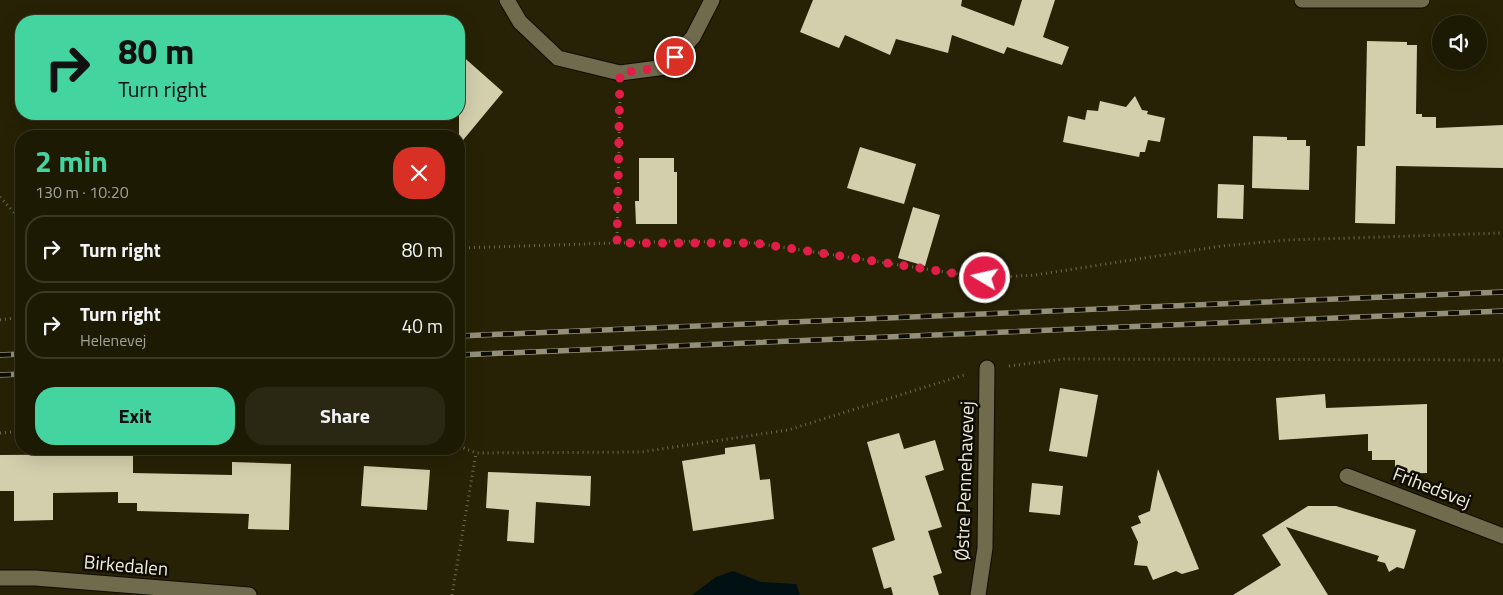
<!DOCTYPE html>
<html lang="en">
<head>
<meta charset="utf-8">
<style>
	:root { --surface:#1d1a04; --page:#2a2713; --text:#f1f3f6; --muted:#a0a19a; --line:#3b3826; --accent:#44d49f }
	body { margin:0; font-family:"Titillium Web",sans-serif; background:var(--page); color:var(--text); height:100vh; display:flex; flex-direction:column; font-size:19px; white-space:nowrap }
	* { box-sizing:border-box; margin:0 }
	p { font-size:16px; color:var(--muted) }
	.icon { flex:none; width:28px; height:28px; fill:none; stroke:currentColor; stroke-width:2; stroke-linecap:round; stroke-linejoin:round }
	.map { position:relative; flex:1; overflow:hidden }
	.drawer { position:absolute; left:15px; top:130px; width:450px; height:325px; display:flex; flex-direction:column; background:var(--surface); border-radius:20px; box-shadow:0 5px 20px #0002,0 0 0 1px var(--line) }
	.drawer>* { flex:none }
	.top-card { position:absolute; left:15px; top:15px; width:450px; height:105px; border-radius:20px; box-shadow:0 5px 20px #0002,0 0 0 1px var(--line); background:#44d49f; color:#111; overflow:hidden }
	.fabs { position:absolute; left:1432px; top:15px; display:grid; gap:10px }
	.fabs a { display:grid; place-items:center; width:55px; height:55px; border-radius:50%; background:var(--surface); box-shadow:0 5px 20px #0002,0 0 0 1px var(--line); font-size:25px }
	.pin { position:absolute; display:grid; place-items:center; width:42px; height:42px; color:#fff; margin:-21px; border:2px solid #fff; border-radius:50%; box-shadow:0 1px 5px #0007 }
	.me { position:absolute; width:55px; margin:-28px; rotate:279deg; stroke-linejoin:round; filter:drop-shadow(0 0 4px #0008) }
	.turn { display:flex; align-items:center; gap:18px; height:105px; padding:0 20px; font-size:22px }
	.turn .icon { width:65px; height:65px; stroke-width:2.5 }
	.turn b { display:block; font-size:35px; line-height:42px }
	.round { display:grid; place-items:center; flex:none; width:52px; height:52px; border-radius:20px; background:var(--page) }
	.summary { display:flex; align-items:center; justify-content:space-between; height:85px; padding:0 20px }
	h1 { font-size:30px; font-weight:700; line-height:38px; color:var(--accent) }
	.cta { display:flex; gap:10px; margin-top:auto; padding:10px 20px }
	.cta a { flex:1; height:58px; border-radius:20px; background:var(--accent); color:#111; font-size:20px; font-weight:700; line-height:58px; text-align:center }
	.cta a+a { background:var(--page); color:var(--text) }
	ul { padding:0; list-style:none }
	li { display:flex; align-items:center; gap:15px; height:68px; margin:0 10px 8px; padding:0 10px; border:2px solid var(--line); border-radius:20px }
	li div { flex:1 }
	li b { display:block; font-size:19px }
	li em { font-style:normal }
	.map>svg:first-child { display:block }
	.water { fill:#011012 }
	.building { fill:#d3ceac }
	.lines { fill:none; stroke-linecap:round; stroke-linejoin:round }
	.street-casing { stroke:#100b00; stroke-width:17 }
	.path { stroke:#6e6a51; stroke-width:3; stroke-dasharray:1 4; stroke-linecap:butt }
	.street { stroke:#706b4c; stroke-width:15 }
	.rail-casing { stroke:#938f78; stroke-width:5.5 }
	.rail { stroke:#0e0c03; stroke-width:4; stroke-dasharray:11; stroke-linecap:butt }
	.route { stroke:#e11d48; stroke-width:9; stroke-dasharray:0 16.2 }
	.labels { text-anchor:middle; stroke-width:5; stroke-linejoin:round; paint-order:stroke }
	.street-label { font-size:19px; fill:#f0eddc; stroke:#0e0c03 }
</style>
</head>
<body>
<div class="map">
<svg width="1503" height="595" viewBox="0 0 1503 595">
	<rect width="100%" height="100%" fill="#272205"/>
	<path class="water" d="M 733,571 L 761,582 L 796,584 L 800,595 L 692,595 L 716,577 Z"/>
	<path class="building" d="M 813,0 L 962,0 L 961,6 L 1014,26 L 1022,0 L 1055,0 L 1043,37 L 1069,47 L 1062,65 L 1007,47 L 1004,54 L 952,35 L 948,53 L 896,39 L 890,55 L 845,35 L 839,48 L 800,32 Z
		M 1367,41 L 1407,42 L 1407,45 L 1417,45 L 1416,114 L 1422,114 L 1422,117 L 1436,117 L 1436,128 L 1503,125 L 1503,168 L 1396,166 L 1395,224 L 1355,223 L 1357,146 L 1365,146 Z
		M 459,53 L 503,92 L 459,145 Z
		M 1135,96 L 1142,110 L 1148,111 L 1147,114 L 1165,118 L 1160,142 L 1148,140 L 1145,152 L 1140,152 L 1139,157 L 1063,142 L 1068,116 L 1085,120 L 1087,110 L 1098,111 L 1100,101 L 1126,107 Z
		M 1253,136 L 1287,137 L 1287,140 L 1306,140 L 1306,146 L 1310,146 L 1309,190 L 1252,188 Z
		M 860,147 L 916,164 L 904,204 L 847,188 Z
		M 639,158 L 674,158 L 674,172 L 677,172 L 677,224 L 636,224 L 635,201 L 639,201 Z
		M 1218,184 L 1244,185 L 1243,219 L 1217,218 Z
		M 913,207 L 940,215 L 925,266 L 898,258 Z
		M 1060,388 L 1098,395 L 1087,457 L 1049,451 Z
		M 1325,394 L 1326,408 L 1427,404 L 1427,473 L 1395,474 L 1395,460 L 1372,460 L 1372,451 L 1368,451 L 1368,434 L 1279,440 L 1276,398 Z
		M 899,433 L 904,449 L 935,440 L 944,470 L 925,476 L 942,527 L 928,531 L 942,573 L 933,576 L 939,595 L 893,595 L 891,587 L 884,589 L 872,548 L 895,540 L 867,442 Z
		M 755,444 L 760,480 L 770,479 L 774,519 L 693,531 L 682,461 L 725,454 L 725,448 Z
		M 133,454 L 133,473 L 232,475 L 232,462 L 291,464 L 289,530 L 248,529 L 249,514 L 137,511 L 137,503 L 118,503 L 118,492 L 53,493 L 53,520 L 14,521 L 14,491 L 0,491 L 0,455 Z
		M 364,466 L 430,470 L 427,510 L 361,506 Z
		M 1158,469 L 1199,569 L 1182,574 L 1176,571 L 1153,580 L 1147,566 L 1134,565 L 1138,542 L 1131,527 L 1141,523 L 1138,516 L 1150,511 Z
		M 488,472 L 591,476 L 590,506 L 536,502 L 534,543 L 507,541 L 509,510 L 486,508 Z
		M 1032,483 L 1063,486 L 1060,515 L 1029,512 Z
		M 1308,506 L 1336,506 L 1416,530 L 1404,569 L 1397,567 L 1389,572 L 1385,563 L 1377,561 L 1379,556 L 1286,527 L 1328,595 L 1233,595 L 1281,565 L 1262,535 Z"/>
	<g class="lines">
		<defs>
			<path id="street" d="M 507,0 L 520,22 L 558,58 L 620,73 L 666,67 L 693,37 L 712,0
				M 1302,0 L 1422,0
				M 1347,476 L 1503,536
				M 0,578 L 35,578 L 249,595
				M 978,595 L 985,548 L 987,368"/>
		</defs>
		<use href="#street" class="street-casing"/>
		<path class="path" d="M 0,197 L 21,220
			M 617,243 L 620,96
			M 459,248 L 679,241 L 755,243 L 985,278 L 1035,275 L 1222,246 L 1287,240 L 1503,233
			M 0,320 L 21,317
			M 1009,366 L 1064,359 L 1503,360
			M 0,433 L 21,431
			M 459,446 L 476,453 L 641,452 L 788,430 L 964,375
			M 452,595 L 476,453"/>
		<use href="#street" class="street"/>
		<defs>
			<path id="rail" d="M 459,336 L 1503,292
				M 0,355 L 21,354
				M 459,355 L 1503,311
				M 0,375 L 21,374"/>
		</defs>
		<use href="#rail" class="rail-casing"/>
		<use href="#rail" class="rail"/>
	</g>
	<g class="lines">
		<path class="route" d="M 675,57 L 666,67 L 620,73 L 617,243 L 755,243 L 985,278"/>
	</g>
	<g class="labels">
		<g class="street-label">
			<text transform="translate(964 481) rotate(-88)" y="7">Østre Pennehavevej</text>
			<text transform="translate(1432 487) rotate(21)" y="7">Frihedsvej</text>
			<text transform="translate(126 565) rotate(5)" y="7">Birkedalen</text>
		</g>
	</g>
</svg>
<div class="fabs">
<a><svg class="icon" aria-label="sound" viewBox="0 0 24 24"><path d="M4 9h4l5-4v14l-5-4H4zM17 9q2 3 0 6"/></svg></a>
</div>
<div class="pin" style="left:675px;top:57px;background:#d93025"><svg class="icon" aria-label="arrive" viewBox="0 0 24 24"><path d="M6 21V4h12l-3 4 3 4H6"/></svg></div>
<svg class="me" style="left:985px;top:278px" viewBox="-20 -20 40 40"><circle r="17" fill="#e11d48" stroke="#fff" stroke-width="3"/><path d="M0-11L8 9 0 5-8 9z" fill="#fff"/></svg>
<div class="top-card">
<div class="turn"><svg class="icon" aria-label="right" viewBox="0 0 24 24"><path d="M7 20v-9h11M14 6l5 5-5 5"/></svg><div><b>80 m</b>Turn right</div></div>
</div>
<section class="drawer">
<div class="summary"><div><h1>2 min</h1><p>130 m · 10:20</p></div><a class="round" style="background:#d93025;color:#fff"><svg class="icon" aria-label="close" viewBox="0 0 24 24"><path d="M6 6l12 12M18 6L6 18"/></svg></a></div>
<ul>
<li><svg class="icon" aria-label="right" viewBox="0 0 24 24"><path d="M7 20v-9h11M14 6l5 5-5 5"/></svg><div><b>Turn right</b></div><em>80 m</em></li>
<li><svg class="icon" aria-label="right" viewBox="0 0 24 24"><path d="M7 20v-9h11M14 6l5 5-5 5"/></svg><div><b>Turn right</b><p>Helenevej</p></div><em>40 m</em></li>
</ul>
<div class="cta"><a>Exit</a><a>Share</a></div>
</section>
</div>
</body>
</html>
